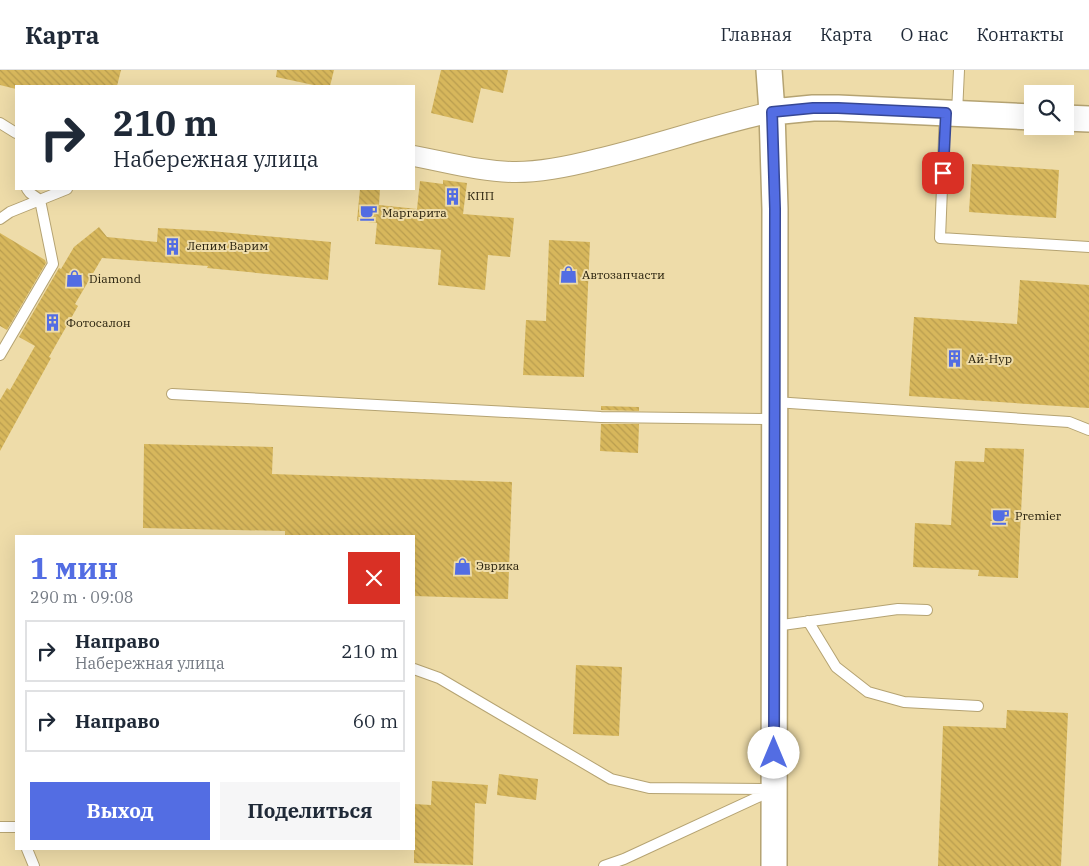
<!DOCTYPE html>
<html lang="ru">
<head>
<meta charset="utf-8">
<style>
	:root { --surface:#fff; --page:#f6f6f7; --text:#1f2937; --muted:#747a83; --line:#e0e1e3; --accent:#536de3 }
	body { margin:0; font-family:"IBM Plex Serif",serif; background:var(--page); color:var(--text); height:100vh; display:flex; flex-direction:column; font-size:19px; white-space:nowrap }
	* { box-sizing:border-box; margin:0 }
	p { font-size:16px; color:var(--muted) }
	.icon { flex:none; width:28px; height:28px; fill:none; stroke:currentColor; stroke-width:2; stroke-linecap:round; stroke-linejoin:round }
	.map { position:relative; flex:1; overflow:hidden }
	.drawer { position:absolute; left:15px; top:465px; width:400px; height:315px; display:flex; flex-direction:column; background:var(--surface); border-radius:0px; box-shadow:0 5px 20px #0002 }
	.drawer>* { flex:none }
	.guide { position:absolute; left:15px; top:15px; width:400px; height:105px; border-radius:0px; box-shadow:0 5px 20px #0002; background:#fff; color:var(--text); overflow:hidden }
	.tools { position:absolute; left:1024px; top:15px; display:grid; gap:10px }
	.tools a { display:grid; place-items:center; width:50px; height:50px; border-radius:0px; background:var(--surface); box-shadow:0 5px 20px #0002; font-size:25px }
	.pin { position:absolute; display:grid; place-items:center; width:42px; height:42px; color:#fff; margin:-21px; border-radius:10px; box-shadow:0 2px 8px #0006 }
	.me { position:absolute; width:55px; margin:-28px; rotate:0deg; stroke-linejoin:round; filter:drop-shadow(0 0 4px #0008) }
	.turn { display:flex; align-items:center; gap:18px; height:105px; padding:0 15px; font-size:22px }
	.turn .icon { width:65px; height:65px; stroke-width:2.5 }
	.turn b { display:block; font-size:35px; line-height:42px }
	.round { display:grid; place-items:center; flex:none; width:52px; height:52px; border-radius:0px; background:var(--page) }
	.headline { display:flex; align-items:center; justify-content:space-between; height:85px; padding:0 15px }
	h1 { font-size:30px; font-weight:700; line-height:38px; color:var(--accent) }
	.button { display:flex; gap:10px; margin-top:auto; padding:10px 15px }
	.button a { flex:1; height:58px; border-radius:0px; background:var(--accent); color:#fff; font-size:20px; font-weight:700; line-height:58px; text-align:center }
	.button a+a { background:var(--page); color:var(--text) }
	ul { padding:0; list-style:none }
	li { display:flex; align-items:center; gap:15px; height:62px; margin:0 10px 8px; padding:0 5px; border:2px solid var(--line); border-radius:0px }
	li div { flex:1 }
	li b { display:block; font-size:19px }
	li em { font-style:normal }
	header { display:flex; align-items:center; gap:30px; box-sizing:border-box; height:70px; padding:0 25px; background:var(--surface); border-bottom:1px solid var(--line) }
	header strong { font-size:24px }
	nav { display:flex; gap:28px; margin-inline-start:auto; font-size:18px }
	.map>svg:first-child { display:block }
	.building { fill:url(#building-back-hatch) }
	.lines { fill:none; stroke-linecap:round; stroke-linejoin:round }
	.service-casing { stroke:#b5a372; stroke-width:12 }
	.minor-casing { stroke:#b5a372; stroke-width:22 }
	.tertiary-casing { stroke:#b5a372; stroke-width:28 }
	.service { stroke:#fff; stroke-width:10 }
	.minor { stroke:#fff; stroke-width:20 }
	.tertiary { stroke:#fff; stroke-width:25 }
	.route-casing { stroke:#364794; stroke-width:12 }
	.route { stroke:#536de3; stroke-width:9 }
	.labels { text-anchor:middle; stroke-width:4; stroke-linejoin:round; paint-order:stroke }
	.poi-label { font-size:12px; fill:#28210d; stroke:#eedca9; text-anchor:start }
</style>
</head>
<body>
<header>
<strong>Карта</strong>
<nav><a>Главная</a><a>Карта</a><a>О нас</a><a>Контакты</a></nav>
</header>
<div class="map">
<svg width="1089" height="796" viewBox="0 0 1089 796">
	<defs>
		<pattern id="building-back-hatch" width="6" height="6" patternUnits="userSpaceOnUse" patternTransform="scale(1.25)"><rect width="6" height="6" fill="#d7b75c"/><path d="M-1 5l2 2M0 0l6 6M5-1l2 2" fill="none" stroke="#b99d4f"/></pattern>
	</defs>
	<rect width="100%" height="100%" fill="#eedca9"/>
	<path class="building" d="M 0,0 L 121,0 L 117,16 L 16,16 L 16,19 L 0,15 Z
		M 277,0 L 334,0 L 330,16 L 318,16 L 276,7 Z
		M 441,0 L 508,0 L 503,23 L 481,18 L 473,53 L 431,43 Z
		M 972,94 L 1059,100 L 1056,148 L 969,142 Z
		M 443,110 L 467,113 L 463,144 L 514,148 L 510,187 L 488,185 L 485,220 L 438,215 L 441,180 L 375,174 L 377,153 L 357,151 L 360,119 L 380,119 L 379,135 L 417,139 L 420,111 L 443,114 Z
		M 99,157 L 107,167 L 157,172 L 158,158 L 211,161 L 331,172 L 328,210 L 207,198 L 208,196 L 102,188 L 75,234 L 78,236 L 49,287 L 51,288 L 0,381 L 0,330 L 7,318 L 10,320 L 35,276 L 19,267 L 59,198 L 61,199 L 74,177 Z
		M 0,163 L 45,190 L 46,193 L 7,260 L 0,256 Z
		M 549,170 L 590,172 L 584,307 L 523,305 L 526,250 L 546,251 Z
		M 1020,210 L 1089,215 L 1089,338 L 909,326 L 914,247 L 1017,254 Z
		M 601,336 L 639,337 L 639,341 L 601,340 Z
		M 601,354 L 639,354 L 638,383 L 600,381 Z
		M 144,374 L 273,377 L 272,404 L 512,412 L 508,529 L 414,526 L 414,466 L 285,466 L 285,461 L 143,458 Z
		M 985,378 L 1024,379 L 1018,508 L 978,506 L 979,500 L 913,497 L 915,453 L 951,455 L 955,391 L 984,392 Z
		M 576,595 L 622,597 L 619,666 L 573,664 Z
		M 1007,640 L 1068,643 L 1061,796 L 938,796 L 943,656 L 1006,658 Z
		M 499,704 L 538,709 L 536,730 L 497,725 Z
		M 432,711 L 488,715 L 486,734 L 475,733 L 473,795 L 414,793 L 414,734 L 431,735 Z"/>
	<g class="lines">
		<defs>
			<path id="service" d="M 945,43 L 940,168 L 1089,177
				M 957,43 L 959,0
				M 0,53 L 16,63
				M 0,149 L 10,142 L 67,119
				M 0,285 L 53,194 L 40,130 L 30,123 L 27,119
				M 172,324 L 601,347 L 774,349
				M 775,332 L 1069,352 L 1089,360
				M 808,551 L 836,597 L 868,622 L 904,632 L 978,636
				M 775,556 L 898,539 L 927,540
				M 414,599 L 439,608 L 611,709 L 649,718 L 774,719
				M 0,757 L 16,757
				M 27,779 L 34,796
				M 604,796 L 624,789 L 771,721"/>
			<path id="minor" d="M 414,86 C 447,92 481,102 516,102 C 544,102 571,96 598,89 C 657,75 713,55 772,42"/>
			<path id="tertiary" d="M 769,0 L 772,42 L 775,139 L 774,796
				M 772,42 L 813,38 L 838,38 L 1032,47
				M 1065,48 L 1089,49"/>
		</defs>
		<use href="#service" class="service-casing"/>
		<use href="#minor" class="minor-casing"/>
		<use href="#tertiary" class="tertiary-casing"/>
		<use href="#service" class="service"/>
		<use href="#minor" class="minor"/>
		<use href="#tertiary" class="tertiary"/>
	</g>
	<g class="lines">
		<defs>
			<path id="route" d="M 774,683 L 775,139 L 772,42 L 813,38 L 838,38 L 946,43 L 943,103"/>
		</defs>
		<use href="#route" class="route-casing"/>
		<use href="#route" class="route"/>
	</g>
	<defs>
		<symbol id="building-bare" viewBox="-9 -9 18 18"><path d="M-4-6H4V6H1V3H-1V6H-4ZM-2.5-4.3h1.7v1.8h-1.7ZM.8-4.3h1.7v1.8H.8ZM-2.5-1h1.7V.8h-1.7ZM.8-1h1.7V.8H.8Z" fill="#536de3" stroke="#eedca9" stroke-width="2.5" paint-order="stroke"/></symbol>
		<symbol id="cafe-bare" viewBox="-9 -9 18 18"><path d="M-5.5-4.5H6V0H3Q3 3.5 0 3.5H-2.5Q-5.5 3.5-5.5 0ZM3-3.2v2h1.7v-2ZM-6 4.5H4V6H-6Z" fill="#536de3" stroke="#eedca9" stroke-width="2.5" paint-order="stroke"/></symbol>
		<symbol id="shop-bare" viewBox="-9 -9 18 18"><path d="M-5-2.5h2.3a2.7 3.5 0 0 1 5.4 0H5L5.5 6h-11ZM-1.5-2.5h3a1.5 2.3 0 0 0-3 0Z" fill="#536de3" stroke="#eedca9" stroke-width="2.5" paint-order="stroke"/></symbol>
	</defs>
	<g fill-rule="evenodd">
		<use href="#building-bare" x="440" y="114" width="25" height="25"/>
		<use href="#cafe-bare" x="356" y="130" width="25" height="25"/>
		<use href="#building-bare" x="160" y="164" width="25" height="25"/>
		<use href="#shop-bare" x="556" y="192" width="25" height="25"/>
		<use href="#shop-bare" x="62" y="196" width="25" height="25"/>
		<use href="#building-bare" x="40" y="240" width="25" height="25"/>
		<use href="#building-bare" x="942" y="276" width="25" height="25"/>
		<use href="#cafe-bare" x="988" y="434" width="25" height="25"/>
		<use href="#shop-bare" x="450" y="484" width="25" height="25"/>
	</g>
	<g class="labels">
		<g class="poi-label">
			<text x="467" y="130">КПП</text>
			<text x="382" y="147">Маргарита</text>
			<text x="187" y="180">Лепим Варим</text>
			<text x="582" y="209">Автозапчасти</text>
			<text x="89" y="213">Diamond</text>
			<text x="66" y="257">Фотосалон</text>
			<text x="968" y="293">Ай-Нур</text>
			<text x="1015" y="450">Premier</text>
			<text x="476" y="500">Эврика</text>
		</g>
	</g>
</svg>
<div class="tools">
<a><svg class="icon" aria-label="search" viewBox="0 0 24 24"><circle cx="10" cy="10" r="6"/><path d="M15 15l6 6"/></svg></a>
</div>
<div class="pin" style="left:943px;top:103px;background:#d93025"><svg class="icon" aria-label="arrive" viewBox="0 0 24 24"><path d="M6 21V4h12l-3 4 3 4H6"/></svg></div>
<svg class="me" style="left:774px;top:683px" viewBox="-20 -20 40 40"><circle r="19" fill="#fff"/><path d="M0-13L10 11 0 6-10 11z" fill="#536de3"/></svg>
<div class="guide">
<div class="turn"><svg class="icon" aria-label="right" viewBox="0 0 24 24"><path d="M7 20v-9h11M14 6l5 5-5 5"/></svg><div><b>210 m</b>Набережная улица</div></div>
</div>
<section class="drawer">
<div class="headline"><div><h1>1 мин</h1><p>290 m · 09:08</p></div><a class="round" style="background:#d93025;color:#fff"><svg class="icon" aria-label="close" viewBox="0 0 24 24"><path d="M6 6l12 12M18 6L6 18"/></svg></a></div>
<ul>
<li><svg class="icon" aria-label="right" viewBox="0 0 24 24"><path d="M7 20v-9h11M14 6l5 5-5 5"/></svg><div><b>Направо</b><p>Набережная улица</p></div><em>210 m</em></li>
<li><svg class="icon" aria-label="right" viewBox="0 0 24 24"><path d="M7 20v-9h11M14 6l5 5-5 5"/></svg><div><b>Направо</b></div><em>60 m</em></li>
</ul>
<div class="button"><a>Выход</a><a>Поделиться</a></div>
</section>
</div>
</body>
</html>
